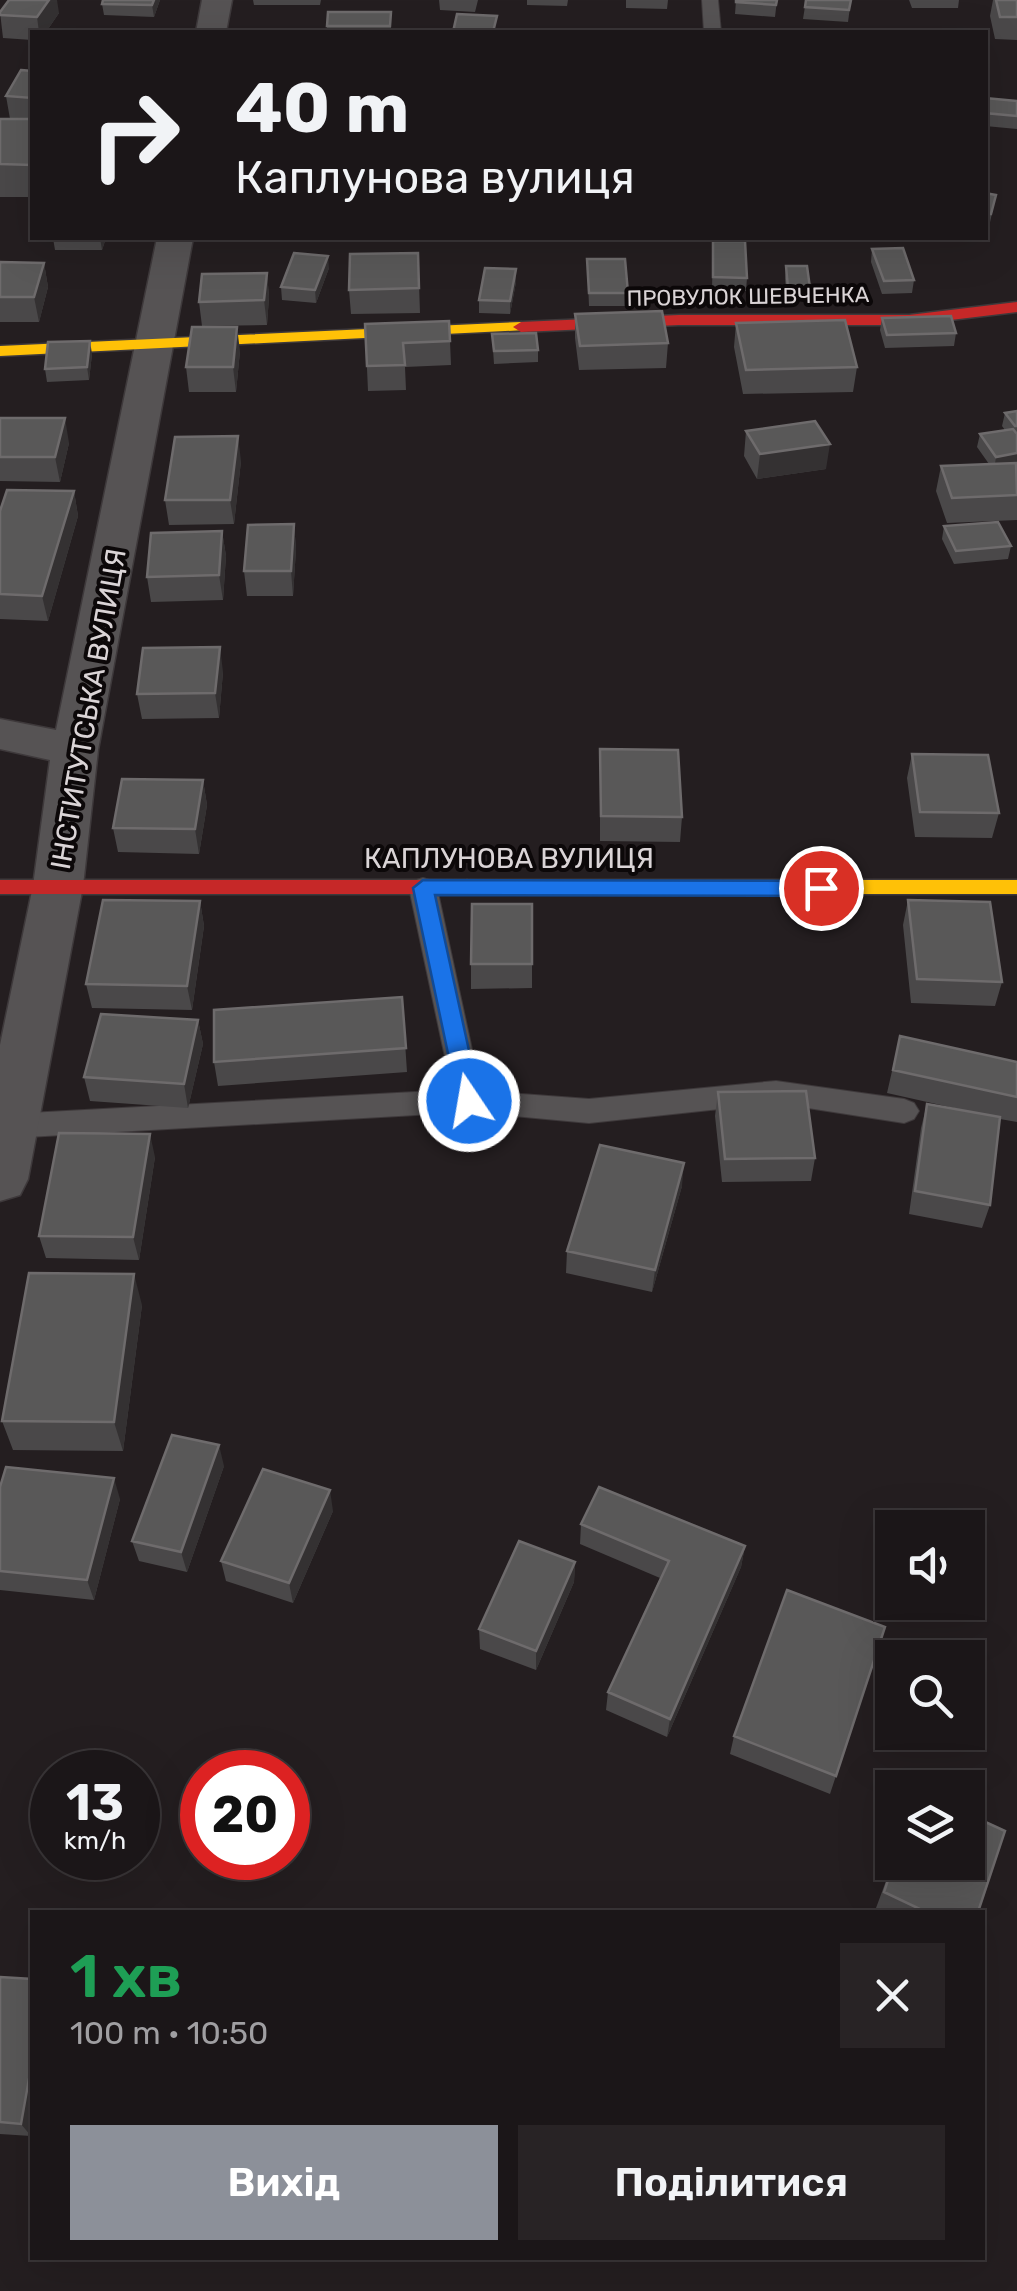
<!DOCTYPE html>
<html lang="uk">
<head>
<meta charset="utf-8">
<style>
	:root { --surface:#1b1618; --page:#282325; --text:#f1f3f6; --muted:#a09fa2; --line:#393537; --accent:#8c9099 }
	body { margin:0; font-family:Rubik,sans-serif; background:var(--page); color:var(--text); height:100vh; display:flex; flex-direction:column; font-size:38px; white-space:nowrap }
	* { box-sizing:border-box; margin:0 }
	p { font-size:32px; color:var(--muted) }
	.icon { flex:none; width:55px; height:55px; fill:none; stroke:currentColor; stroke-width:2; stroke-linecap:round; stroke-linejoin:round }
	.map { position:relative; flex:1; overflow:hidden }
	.sheet { position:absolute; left:30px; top:1910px; width:955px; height:350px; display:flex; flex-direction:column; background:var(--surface); border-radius:0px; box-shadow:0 10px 40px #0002,0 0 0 2px var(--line) }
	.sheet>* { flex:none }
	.banner { position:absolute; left:30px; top:30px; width:958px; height:210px; border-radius:0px; box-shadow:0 10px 40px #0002,0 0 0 2px var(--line); background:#1b1618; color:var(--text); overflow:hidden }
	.fabs { position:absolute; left:875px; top:1510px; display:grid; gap:20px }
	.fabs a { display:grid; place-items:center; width:110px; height:110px; border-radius:0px; background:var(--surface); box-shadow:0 10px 40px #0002,0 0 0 2px var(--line); font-size:50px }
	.speed { position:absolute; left:30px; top:1750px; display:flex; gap:20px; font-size:50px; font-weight:700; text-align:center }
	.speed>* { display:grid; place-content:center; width:130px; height:130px; border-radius:50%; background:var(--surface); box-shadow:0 10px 40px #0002,0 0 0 2px var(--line); line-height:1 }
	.speed small { font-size:25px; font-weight:400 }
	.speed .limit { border:15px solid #d22; background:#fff; color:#111 }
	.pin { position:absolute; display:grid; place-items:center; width:85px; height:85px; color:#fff; margin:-42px; border:5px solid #fff; border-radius:50%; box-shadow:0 2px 10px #0007 }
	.me { position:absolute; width:110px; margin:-55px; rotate:348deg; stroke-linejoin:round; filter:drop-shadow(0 0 8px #0008) }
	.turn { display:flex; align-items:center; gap:35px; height:210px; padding:0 40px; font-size:45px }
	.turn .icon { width:130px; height:130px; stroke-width:2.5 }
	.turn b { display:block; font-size:70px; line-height:85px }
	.round { display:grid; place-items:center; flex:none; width:105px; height:105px; border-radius:0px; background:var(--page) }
	.headline { display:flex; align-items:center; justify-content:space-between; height:170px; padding:0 40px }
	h1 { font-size:60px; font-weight:600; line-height:75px; color:#1e9e55 }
	.button { display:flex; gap:20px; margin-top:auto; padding:20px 40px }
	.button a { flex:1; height:115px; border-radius:0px; background:var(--accent); color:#fff; font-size:40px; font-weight:600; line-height:115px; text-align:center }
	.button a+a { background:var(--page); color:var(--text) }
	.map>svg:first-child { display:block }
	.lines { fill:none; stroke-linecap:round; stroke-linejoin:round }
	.lane-casing { stroke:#3e393b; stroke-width:2 }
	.street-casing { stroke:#3e393b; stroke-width:3 }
	.slow-casing { stroke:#3e393b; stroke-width:3 }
	.jam-casing { stroke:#3e393b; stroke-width:3 }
	.lane { fill:#565354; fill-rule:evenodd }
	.street { fill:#565354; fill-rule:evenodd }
	.slow { fill:#ffc107; fill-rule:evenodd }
	.jam { fill:#c62828; fill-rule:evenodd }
	.wall { fill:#4a4849 }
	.shaded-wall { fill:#343132 }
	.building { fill:#595858; stroke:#6e6b6c; stroke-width:2.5 }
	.route { fill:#1a73e8; stroke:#114b97; stroke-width:2.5 }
	.labels { text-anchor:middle; stroke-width:8; stroke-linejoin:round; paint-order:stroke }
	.far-street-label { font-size:22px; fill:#dad4d6; stroke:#0c0809 }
	.street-label { font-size:28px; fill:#dad4d6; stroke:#0c0809 }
</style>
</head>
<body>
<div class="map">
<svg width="1017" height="2291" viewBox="0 0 1017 2291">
	<rect width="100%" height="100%" fill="#241e20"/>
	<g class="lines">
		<defs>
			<path id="lane" d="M 702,0 L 718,0 L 721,32 L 704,32 Z
				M 423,878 L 433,881 L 437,888 L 481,1091 L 589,1099 L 776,1081 L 904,1099 L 914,1103 L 919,1111 L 914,1119 L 904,1123 L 776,1103 L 589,1123 L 469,1112 L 10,1138 L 0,1134 L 0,1118 L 10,1114 L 452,1090 L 409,888 L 413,881 Z"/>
			<path id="street" d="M 202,0 L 232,0 L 226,32 L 196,32 Z
				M 157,238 L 193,238 L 98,750 L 83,886 L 28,1179 L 20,1195 L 0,1201 L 0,1045 L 33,886 L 50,760 L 0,749 L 0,719 L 56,730 Z"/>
			<path id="slow" d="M 521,322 L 526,324 L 526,330 L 0,356 L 0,346 Z
				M 467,880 L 1017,880 L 1017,894 L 467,894 L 457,887 Z"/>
			<path id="jam" d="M 1017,302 L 1017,312 L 909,325 L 679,325 L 521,332 L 513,327 L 521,322 L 679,315 L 909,315 Z
				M 0,880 L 467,880 L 477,887 L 467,894 L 0,894 Z"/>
		</defs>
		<use href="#lane" class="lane-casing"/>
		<use href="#street" class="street-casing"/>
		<use href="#slow" class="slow-casing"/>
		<use href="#jam" class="jam-casing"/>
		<use href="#lane" class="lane"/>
		<use href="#street" class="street"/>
		<use href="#slow" class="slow"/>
		<use href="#jam" class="jam"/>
	</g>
	<path class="wall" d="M 160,0 L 154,17 L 104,15 L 102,4 Z
		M 253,0 L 321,0 L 320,5 L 254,5 Z
		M 439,0 L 478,0 L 475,12 L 440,10 Z
		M 527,0 L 568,0 L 567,6 L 527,5 Z
		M 626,0 L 668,0 L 667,9 L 626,8 Z
		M 736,0 L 777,0 L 775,17 L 735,14 Z
		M 806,0 L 851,0 L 848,22 L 803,19 Z
		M 909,0 L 959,0 L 958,8 L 912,8 Z
		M 993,0 L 1017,0 L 1017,40 L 995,39 L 990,16 Z
		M 0,12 L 59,13 L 46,32 L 32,32 L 32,40 L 3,38 Z
		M 391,12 L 391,32 L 327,32 L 327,26 Z
		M 32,71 L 32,197 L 0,197 L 0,119 L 10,119 L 6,96 Z
		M 985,98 L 1017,101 L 1017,129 L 985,126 Z
		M 985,193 L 996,195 L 989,227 L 985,226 Z
		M 53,238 L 106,238 L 102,250 L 55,250 Z
		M 713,241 L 747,278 L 746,291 L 712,290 Z
		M 872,249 L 914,280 L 912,293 L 882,294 L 871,262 Z
		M 418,253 L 420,313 L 351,314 L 349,290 Z
		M 587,259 L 628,293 L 627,306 L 589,306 Z
		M 0,262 L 44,263 L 48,287 L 39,322 L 0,322 Z
		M 786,266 L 810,288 L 808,301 L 787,300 L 785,279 Z
		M 329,268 L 316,303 L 282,300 L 281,287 Z
		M 267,273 L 269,297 L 267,325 L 202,326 L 199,302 Z
		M 516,282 L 510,314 L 479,313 L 479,300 Z
		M 575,314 L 668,343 L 666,368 L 579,370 L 575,338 Z
		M 882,318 L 956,333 L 954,346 L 885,348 L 880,330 Z
		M 736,323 L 857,367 L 853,392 L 743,394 L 734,347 Z
		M 365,324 L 450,341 L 451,365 L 405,367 L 406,390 L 368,391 Z
		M 492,334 L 538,350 L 538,362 L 494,364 Z
		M 240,351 L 236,392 L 189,392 L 186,367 Z
		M 92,354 L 89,380 L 47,382 L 45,369 Z
		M 1017,411 L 1017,520 L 947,523 L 936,491 L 941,466 L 989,464 L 977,447 L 980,434 L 1005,430 L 1002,426 L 1005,413 Z
		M 0,418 L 69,443 L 60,482 L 0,481 Z
		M 746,431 L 826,469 L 757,479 L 744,456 Z
		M 241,461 L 234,524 L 169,525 L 165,500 Z
		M 74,491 L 78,516 L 48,621 L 0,619 L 0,511 Z
		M 294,524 L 296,549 L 293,596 L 247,596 L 244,571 Z
		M 944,526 L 1011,546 L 1008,559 L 954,564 L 942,539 Z
		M 222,531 L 226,556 L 223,600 L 151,602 L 147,577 Z
		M 223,672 L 219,718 L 142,719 L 137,694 Z
		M 600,749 L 682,817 L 680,842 L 600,841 Z
		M 912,754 L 999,813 L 992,838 L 915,837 L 907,778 Z
		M 203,780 L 207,805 L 199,854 L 118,852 L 113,828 Z
		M 908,900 L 1002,982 L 995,1006 L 911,1003 L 903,925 Z
		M 200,901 L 204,926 L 192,1010 L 92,1008 L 86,984 Z
		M 532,904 L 532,988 L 471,989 L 471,964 Z
		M 402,997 L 407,1072 L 218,1086 L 214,1062 Z
		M 198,1020 L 203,1044 L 188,1108 L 90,1101 L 84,1077 Z
		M 900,1036 L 1017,1062 L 1017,1122 L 1000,1119 L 990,1205 L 982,1228 L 909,1214 L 921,1128 L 927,1104 L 963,1110 L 887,1093 Z
		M 718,1092 L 815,1158 L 811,1181 L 722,1182 L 715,1116 Z
		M 155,1157 L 139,1260 L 46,1258 L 39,1236 Z
		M 682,1186 L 652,1292 L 566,1273 L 567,1251 Z
		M 142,1305 L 123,1451 L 13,1450 L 2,1421 Z
		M 224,1466 L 187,1572 L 139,1561 L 132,1541 Z
		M 0,1487 L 120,1499 L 94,1600 L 0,1590 Z
		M 333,1511 L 293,1603 L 226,1581 L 221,1561 Z
		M 581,1524 L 745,1546 L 741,1567 L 667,1737 L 606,1710 L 608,1692 L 660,1578 L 580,1544 Z
		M 575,1562 L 574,1582 L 536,1670 L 480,1649 L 479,1629 Z
		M 885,1627 L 830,1794 L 730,1754 L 734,1736 Z
		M 893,1862 L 968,1862 L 978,1912 L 885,1912 L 876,1908 Z
		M 0,1977 L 31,2136 L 0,2134 Z"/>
	<path class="shaded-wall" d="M 49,0 L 57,0 L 59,13 L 46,32 L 39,32 L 37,17 Z
		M 154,0 L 160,0 L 154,17 L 152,5 Z
		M 100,238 L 106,238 L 102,250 Z
		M 328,256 L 329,268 L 316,303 L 315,290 Z
		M 44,263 L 48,287 L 39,322 L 34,297 Z
		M 516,269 L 516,282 L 510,314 L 510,301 Z
		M 267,273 L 269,297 L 267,325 L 264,300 Z
		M 237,327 L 240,351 L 236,392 L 233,367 Z
		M 90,341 L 92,354 L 89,380 L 87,367 Z
		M 65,418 L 69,443 L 60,482 L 55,457 Z
		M 238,436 L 241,461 L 234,524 L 230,500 Z
		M 830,444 L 826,469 L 757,479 L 760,454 Z
		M 1017,453 L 1017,466 L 994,470 L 996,457 Z
		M 74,491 L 78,516 L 48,621 L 42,596 Z
		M 294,524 L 296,549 L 293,596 L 291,571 Z
		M 222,531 L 226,556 L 223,600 L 219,575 Z
		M 220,647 L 223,672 L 219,718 L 215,693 Z
		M 203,780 L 207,805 L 199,854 L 195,829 Z
		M 200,901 L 204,926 L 192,1010 L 187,986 Z
		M 198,1020 L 203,1044 L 188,1108 L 184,1084 Z
		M 150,1134 L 155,1157 L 139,1260 L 133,1237 Z
		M 684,1163 L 682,1186 L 652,1292 L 655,1270 Z
		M 134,1274 L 142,1305 L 123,1451 L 114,1422 Z
		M 219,1445 L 224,1466 L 187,1572 L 181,1552 Z
		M 114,1478 L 120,1499 L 94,1600 L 87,1580 Z
		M 330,1490 L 333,1511 L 293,1603 L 289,1583 Z
		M 745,1546 L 741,1567 L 667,1737 L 670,1719 Z
		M 575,1562 L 574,1582 L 536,1670 L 536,1651 Z
		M 32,2062 L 32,2127 L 31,2136 L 21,2124 Z"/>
	<path class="building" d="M 9,0 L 49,0 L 37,17 L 0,15 L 0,12 Z
		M 103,0 L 154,0 L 152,5 L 102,4 Z
		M 736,0 L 777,0 L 776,5 L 736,2 Z
		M 806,0 L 851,0 L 849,10 L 805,7 Z
		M 996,0 L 1017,0 L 1017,17 L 1000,17 Z
		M 328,12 L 391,12 L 390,26 L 327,26 Z
		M 457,14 L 497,16 L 493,32 L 453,32 Z
		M 21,70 L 32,71 L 32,98 L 6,96 Z
		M 985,98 L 1017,101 L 1017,116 L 985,113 Z
		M 0,119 L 32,119 L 32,165 L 0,164 Z
		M 985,193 L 996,195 L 991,214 L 985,214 Z
		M 713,241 L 745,241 L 747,278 L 713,277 Z
		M 903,248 L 914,280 L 884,281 L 872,249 Z
		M 294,253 L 328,256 L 315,290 L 281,287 Z
		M 418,253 L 419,288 L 349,290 L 350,254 Z
		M 587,259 L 625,259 L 628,293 L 589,293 Z
		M 0,262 L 44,263 L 34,297 L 0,297 Z
		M 786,266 L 807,266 L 810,288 L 788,288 Z
		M 485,268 L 516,269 L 510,301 L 479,300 Z
		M 267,273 L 264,300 L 199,302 L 202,274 Z
		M 662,311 L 668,343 L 580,346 L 575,314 Z
		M 951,316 L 956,333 L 887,335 L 882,318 Z
		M 845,320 L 857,367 L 746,370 L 736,323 Z
		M 449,321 L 450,341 L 403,343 L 405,365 L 367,366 L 365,324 Z
		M 192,327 L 237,327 L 233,367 L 186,367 Z
		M 536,333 L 538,350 L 494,351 L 492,334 Z
		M 90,341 L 87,367 L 45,369 L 48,342 Z
		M 1017,411 L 1017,426 L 1015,426 L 1005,413 Z
		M 0,418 L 65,418 L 55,457 L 0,457 Z
		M 815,421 L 830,444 L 760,454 L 746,431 Z
		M 1013,429 L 1017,434 L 1017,453 L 996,457 L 980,434 Z
		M 238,436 L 230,500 L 165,500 L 175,437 Z
		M 1016,463 L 1017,495 L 952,498 L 941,466 Z
		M 7,490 L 74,491 L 42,596 L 0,594 L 0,511 Z
		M 998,522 L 1011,546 L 956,551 L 944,526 Z
		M 294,524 L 291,571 L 244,571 L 248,525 Z
		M 222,531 L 219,575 L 147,577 L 151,533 Z
		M 220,647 L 215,693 L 137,694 L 143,648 Z
		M 600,749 L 678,750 L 682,817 L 601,816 Z
		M 912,754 L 988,755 L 999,813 L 920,812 Z
		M 122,779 L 203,780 L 195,829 L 113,828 Z
		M 103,900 L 200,901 L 187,986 L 86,984 Z
		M 908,900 L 990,902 L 1002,982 L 917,979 Z
		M 472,904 L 532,904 L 532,964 L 471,964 Z
		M 402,997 L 406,1048 L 214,1062 L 214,1010 Z
		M 101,1014 L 198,1020 L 184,1084 L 84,1077 Z
		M 900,1036 L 1017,1062 L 1017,1097 L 893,1070 Z
		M 806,1091 L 815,1158 L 725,1159 L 718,1092 Z
		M 927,1104 L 1000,1117 L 990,1205 L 915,1191 Z
		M 59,1133 L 150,1134 L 133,1237 L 39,1236 Z
		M 600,1145 L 684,1163 L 655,1270 L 567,1251 Z
		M 29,1273 L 134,1274 L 114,1422 L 2,1421 Z
		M 172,1435 L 219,1445 L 181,1552 L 132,1541 Z
		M 6,1467 L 114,1478 L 87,1580 L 0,1571 L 0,1487 Z
		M 263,1469 L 330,1490 L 289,1583 L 221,1561 Z
		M 599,1487 L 745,1546 L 670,1719 L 608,1692 L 669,1561 L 581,1524 Z
		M 519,1541 L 575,1562 L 536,1651 L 479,1629 Z
		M 787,1590 L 885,1627 L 836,1776 L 734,1736 Z
		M 968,1814 L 1005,1831 L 978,1912 L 926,1912 L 884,1892 L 894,1862 L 968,1862 Z
		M 0,1977 L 32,1979 L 32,2062 L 21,2124 L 0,2122 Z"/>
	<path class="route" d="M 423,880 L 821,881 L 831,888 L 821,896 L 435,895 L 480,1101 L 469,1110 L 458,1101 L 413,888 Z"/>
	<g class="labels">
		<g class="far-street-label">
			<text transform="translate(748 296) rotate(-1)" y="8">ПРОВУЛОК ШЕВЧЕНКА</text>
		</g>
		<g class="street-label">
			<text transform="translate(88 709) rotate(-80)" y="10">ІНСТИТУТСЬКА ВУЛИЦЯ</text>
			<text x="509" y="868">КАПЛУНОВА ВУЛИЦЯ</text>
		</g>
	</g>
</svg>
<div class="fabs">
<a><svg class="icon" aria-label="sound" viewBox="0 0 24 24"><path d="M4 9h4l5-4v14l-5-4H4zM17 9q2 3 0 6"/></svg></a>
<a><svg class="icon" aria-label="search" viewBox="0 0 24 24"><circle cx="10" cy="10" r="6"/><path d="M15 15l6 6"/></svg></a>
<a><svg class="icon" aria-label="layers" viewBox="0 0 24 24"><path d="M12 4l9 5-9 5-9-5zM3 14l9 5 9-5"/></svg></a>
</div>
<div class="speed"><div>13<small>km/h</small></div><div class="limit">20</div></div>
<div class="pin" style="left:821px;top:888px;background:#d93025"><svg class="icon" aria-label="arrive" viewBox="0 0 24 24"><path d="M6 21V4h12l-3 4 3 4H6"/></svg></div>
<svg class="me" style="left:469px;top:1101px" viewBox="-20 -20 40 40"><circle r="17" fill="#1a73e8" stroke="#fff" stroke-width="3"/><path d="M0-11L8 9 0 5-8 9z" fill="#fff"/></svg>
<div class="banner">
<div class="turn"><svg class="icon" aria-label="right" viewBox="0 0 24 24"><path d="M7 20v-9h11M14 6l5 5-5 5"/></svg><div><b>40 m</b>Каплунова вулиця</div></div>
</div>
<section class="sheet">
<div class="headline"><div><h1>1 хв</h1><p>100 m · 10:50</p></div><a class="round"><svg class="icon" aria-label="close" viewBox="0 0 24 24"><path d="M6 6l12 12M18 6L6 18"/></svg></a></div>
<div class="button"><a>Вихід</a><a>Поділитися</a></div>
</section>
</div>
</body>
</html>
